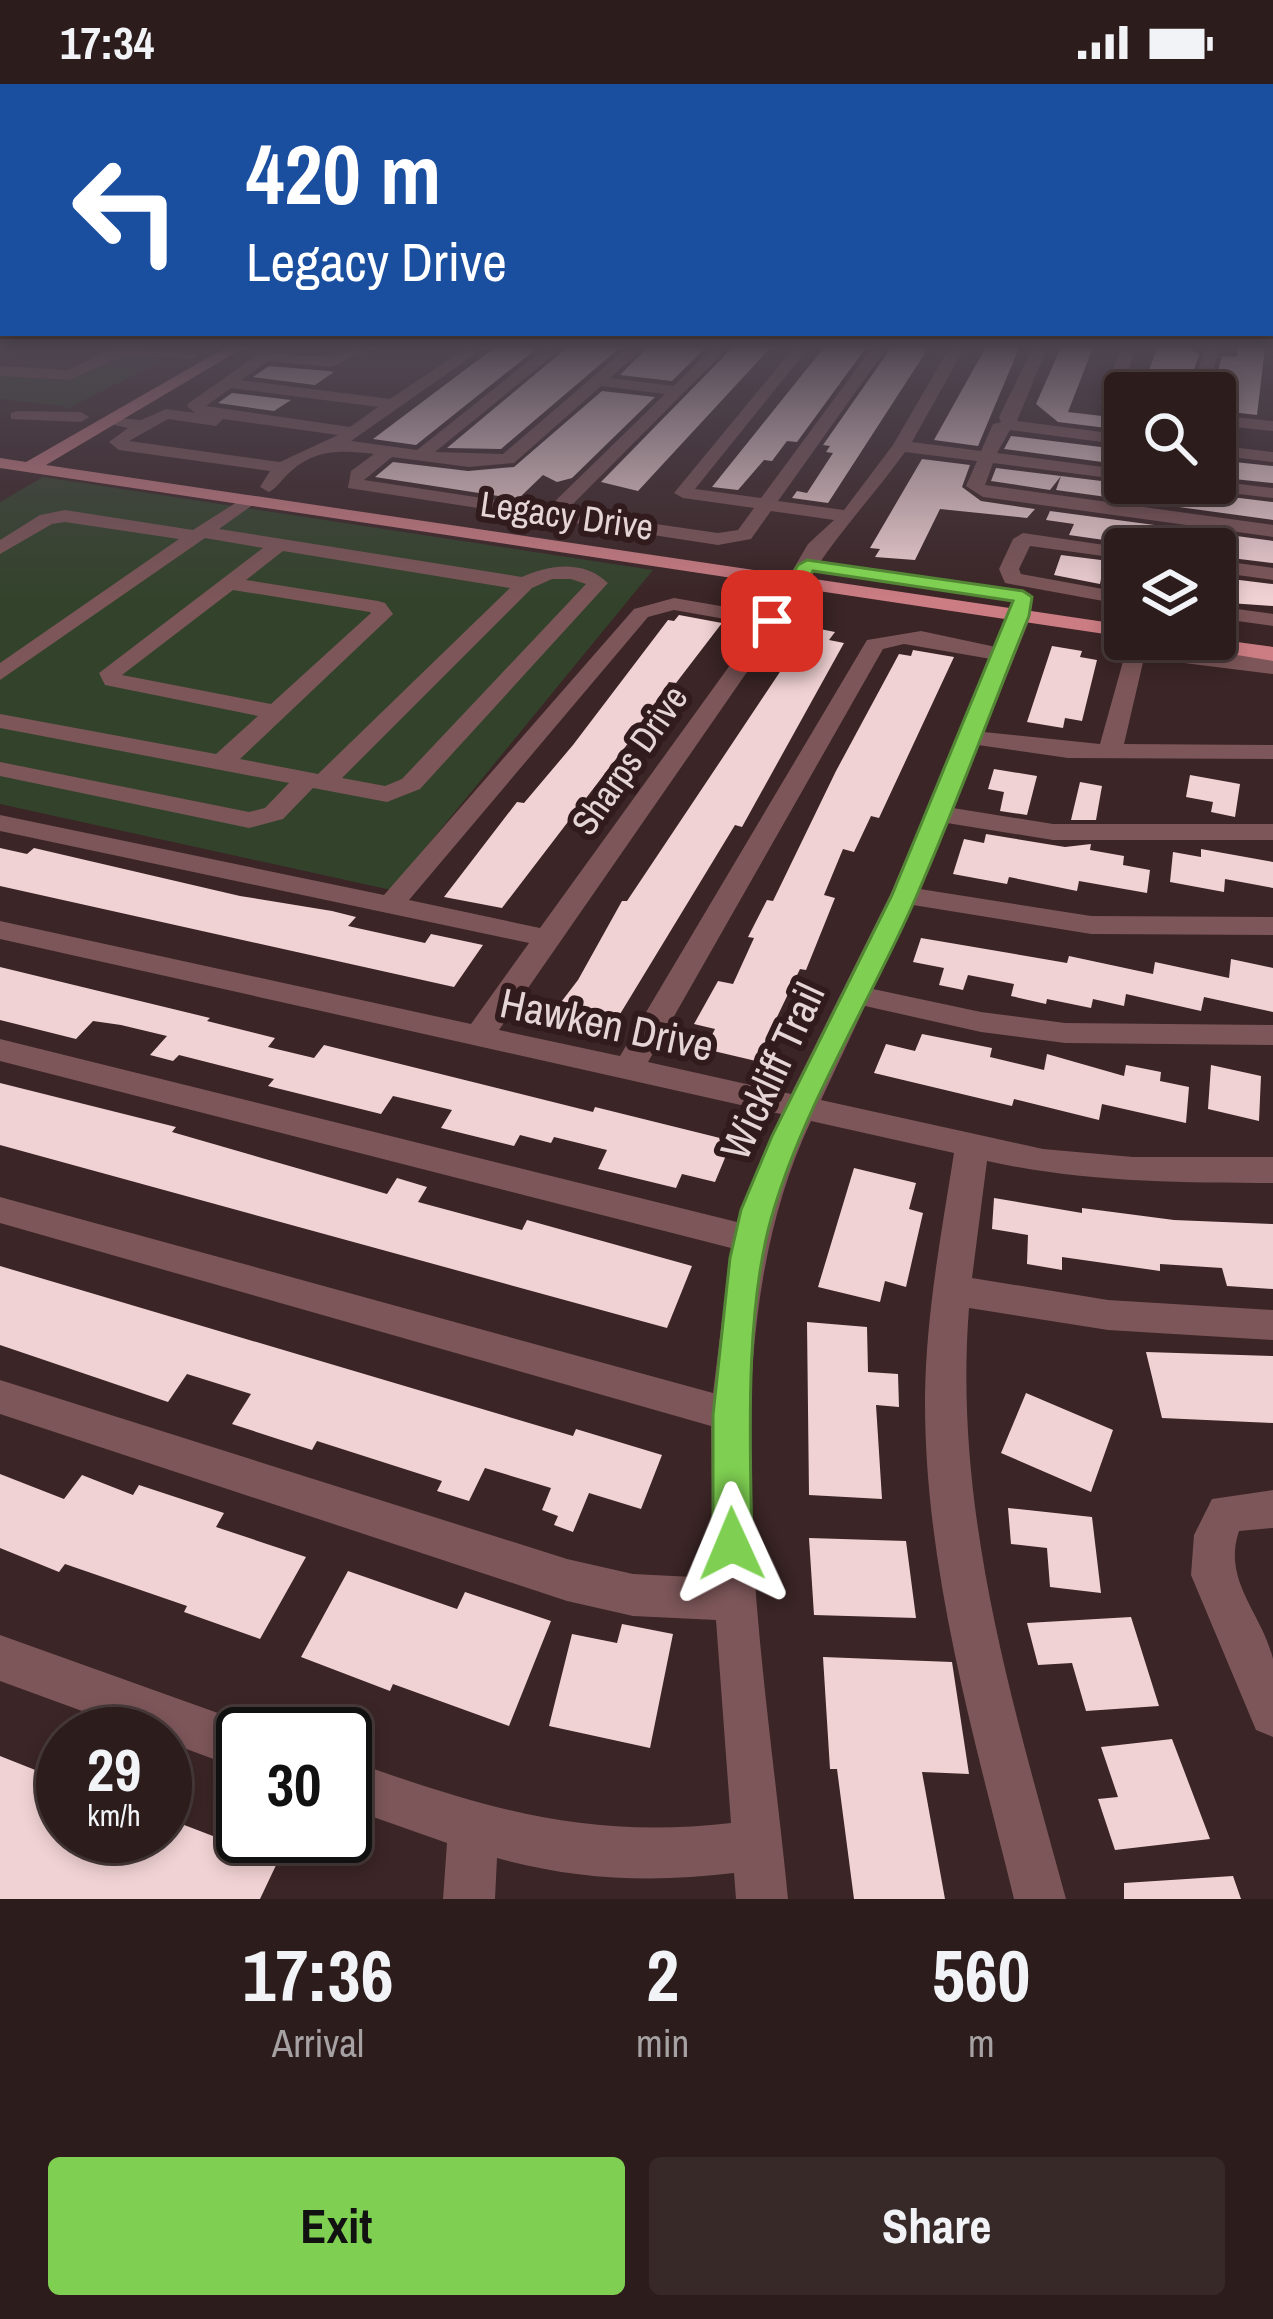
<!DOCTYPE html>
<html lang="en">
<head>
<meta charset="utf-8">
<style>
	:root { --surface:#2c1c1c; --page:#382929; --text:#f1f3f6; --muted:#a6a1a3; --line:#483a3b; --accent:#7fd052 }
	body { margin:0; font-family:"Archivo Narrow",sans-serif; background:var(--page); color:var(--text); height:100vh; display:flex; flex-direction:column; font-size:45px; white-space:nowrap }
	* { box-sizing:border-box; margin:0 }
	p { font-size:39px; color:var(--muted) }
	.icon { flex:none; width:66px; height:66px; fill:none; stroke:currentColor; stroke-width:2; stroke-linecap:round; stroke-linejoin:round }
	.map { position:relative; height:1815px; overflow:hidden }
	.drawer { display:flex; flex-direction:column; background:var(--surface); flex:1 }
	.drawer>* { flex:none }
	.banner { position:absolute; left:0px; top:0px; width:1275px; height:252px; box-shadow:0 6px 18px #0003,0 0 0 3px var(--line); background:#1a4fa0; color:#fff; overflow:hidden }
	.controls { position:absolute; left:1104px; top:288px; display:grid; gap:24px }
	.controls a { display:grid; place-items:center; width:132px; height:132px; border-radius:12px; background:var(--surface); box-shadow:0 6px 18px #0003,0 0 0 3px var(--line); font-size:60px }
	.speed { position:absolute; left:36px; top:1623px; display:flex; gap:24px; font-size:60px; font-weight:700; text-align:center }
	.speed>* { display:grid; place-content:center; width:156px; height:156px; border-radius:50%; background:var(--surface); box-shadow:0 6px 18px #0003,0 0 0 3px var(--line); line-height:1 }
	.speed small { font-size:30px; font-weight:400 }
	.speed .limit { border:6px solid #111; border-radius:18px; background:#fff; color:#111 }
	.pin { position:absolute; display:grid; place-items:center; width:102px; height:102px; color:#fff; margin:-51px; border-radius:24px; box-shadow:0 6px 18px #0006 }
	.me { position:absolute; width:132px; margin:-66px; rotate:359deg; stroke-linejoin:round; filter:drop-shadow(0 0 9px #0008) }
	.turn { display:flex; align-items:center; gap:42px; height:252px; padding:0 48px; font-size:54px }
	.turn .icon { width:156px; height:156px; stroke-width:2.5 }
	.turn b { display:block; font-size:84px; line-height:102px }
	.eta { display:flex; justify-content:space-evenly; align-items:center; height:204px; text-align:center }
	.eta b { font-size:72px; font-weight:800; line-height:84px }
	.action { display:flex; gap:24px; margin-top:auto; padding:24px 48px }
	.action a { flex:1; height:138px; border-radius:12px; background:var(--accent); color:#111; font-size:48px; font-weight:800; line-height:138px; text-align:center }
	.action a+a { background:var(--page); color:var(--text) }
	.status { display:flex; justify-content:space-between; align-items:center; height:84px; padding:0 60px; background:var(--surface); direction:ltr }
	.status svg { height:33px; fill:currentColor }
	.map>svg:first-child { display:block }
	.green { fill:#33432b }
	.building { fill:#f1d2d4 }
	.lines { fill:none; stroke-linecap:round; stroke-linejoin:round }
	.minor { fill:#7c5658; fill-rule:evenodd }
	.major { fill:#cb7d83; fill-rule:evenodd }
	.route { fill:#7fd052; stroke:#538735; stroke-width:3 }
	.labels { text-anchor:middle; stroke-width:12; stroke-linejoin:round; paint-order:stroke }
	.far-street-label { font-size:36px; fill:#e5d5d6; stroke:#311b1d }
	.street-label { font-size:42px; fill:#e5d5d6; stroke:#311b1d }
</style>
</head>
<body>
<div class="status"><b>17:34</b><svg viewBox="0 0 49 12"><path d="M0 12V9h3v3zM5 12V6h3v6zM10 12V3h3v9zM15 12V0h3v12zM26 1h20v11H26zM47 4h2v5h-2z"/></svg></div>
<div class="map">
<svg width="1273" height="1815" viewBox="0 0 1273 1815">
	<rect width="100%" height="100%" fill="#3b2526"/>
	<path class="green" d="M 137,270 L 164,276 L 65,326 L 64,322 L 0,315 L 0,290 L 64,297 L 118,273 Z
		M 43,393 L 653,486 L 391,806 L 0,720 L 0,418 Z"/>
	<path class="building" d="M 498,261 L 541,261 L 416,361 L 373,355 Z
		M 570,261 L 623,261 L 501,365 L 447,364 Z
		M 650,261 L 708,261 L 672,297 L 620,291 Z
		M 735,261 L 773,261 L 638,407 L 601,398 Z
		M 826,261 L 868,261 L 797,358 L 787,357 L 772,377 L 764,376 L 738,406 L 712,403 Z
		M 893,261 L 929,263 L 828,419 L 792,414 L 797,407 L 807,409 L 833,369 L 826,368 L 830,362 L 823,361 Z
		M 987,261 L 1019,264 L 978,362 L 934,356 Z
		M 1062,261 L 1094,261 L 1068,328 L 1119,334 L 1115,345 L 1058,338 L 1036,320 Z
		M 1158,261 L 1185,261 L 1199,270 L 1187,309 L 1141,309 Z
		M 1238,262 L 1265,264 L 1257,331 L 1222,327 L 1223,319 L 1215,318 L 1212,309 L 1222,272 L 1237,273 Z
		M 269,282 L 328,287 L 334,288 L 315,301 L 253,293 Z
		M 602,307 L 655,313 L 572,394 L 557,398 L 543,391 L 518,415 L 375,393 L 393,378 L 468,387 L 514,383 Z
		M 232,309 L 291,316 L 274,327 L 218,319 Z
		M 1011,352 L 1125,366 L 1125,381 L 1004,365 Z
		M 922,375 L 970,381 L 962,403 L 981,417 L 1035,425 L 1027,434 L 940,425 L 915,476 L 875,473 L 880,465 L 870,464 Z
		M 1216,376 L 1273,382 L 1273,399 L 1215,393 Z
		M 996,384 L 1061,392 L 1050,406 L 991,397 Z
		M 1061,392 L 1273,418 L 1273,436 L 1056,406 Z
		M 1050,427 L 1273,457 L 1273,479 L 1215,472 L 1215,465 L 1183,460 L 1125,453 L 1125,459 L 1069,451 L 1074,440 L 1046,436 Z
		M 1061,471 L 1125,479 L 1125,499 L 1101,495 L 1100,500 L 1054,491 Z
		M 1215,493 L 1273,500 L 1273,522 L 1215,518 Z
		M 679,531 L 722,539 L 676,599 L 669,598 L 629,658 L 502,824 L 444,813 L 517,718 L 524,719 L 573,661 L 668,536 L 674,537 Z
		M 810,543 L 835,548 L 829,556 L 844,559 L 742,743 L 735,741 L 614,940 L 555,926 L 578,896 L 622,817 L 627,817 Z
		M 1052,562 L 1082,567 L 1080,573 L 1097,576 L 1082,637 L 1065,634 L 1063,644 L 1027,638 Z
		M 913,566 L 954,573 L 879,734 L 871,732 L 854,768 L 843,765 L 824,811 L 835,814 L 806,886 L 800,885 L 756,977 L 705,965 L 715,945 L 694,940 L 718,897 L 733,900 L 754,854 L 748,853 L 767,816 L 773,817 L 836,687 L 899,570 L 911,572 Z
		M 994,685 L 1037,692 L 1027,731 L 1000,727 L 1004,708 L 988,705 Z
		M 1190,691 L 1240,700 L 1235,733 L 1211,728 L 1213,718 L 1186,713 Z
		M 1080,698 L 1102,702 L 1096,736 L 1071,736 Z
		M 986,750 L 1065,763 L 1091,760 L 1090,766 L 1124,772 L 1123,781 L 1150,786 L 1147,809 L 1079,797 L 1077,807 L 1009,793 L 1007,800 L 953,790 L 964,755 L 984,759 Z
		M 0,764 L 27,770 L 34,764 L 240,812 L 332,827 L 356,833 L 348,842 L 425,859 L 431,850 L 483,861 L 454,903 L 0,802 Z
		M 1201,765 L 1273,778 L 1273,804 L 1225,795 L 1224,808 L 1170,798 L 1173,768 L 1201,773 Z
		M 921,854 L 1067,879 L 1069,872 L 1153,890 L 1155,878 L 1229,894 L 1231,875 L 1273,884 L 1273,928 L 1204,913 L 1201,927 L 1126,910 L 1124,922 L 1093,915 L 1091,924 L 1047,915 L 1046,920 L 1011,912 L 1014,900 L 968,891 L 963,906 L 939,901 L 944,884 L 913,878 Z
		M 0,883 L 210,934 L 207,937 L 275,954 L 268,963 L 314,974 L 324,961 L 593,1028 L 595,1023 L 732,1057 L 715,1098 L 682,1090 L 676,1104 L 598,1085 L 607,1066 L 554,1053 L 551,1059 L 520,1051 L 514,1062 L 441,1044 L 452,1026 L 393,1012 L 381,1030 L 268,1002 L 274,995 L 179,971 L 173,977 L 150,971 L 167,952 L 121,941 L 93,937 L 76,955 L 0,936 Z
		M 922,950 L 992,964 L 990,973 L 1044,986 L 1047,970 L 1124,992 L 1126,981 L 1161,988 L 1160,997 L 1189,1003 L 1186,1039 L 1102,1020 L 1099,1036 L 1014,1015 L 1012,1022 L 874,989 L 886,960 L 915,967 Z
		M 1211,981 L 1261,992 L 1259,1037 L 1208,1025 Z
		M 0,999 L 176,1043 L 172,1048 L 387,1110 L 397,1094 L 427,1103 L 418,1118 L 522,1146 L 527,1136 L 692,1182 L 667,1244 L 0,1061 Z
		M 854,1084 L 916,1099 L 909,1125 L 923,1129 L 906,1203 L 885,1197 L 880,1218 L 818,1203 Z
		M 994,1114 L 1082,1129 L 1082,1124 L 1174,1136 L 1273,1140 L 1273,1205 L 1227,1202 L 1222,1184 L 1160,1180 L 1160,1187 L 1062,1173 L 1062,1186 L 1027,1180 L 1028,1151 L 992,1145 Z
		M 0,1182 L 573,1352 L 576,1345 L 662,1371 L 641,1425 L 589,1409 L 573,1448 L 554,1441 L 558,1432 L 542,1426 L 551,1404 L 485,1384 L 469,1417 L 437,1407 L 442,1397 L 317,1357 L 312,1366 L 232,1340 L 251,1310 L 187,1290 L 168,1318 L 0,1261 Z
		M 807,1238 L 867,1243 L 868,1288 L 898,1290 L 899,1323 L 876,1321 L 882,1415 L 809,1411 Z
		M 1146,1268 L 1273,1272 L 1273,1339 L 1162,1334 Z
		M 1026,1309 L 1113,1346 L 1091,1408 L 1001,1369 Z
		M 0,1390 L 64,1415 L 82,1391 L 133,1411 L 139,1401 L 224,1429 L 216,1443 L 306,1473 L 260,1555 L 184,1528 L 187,1522 L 65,1480 L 59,1488 L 0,1464 Z
		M 1008,1424 L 1092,1433 L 1101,1509 L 1050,1503 L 1047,1464 L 1011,1460 Z
		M 809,1454 L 906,1457 L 916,1534 L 814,1531 Z
		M 348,1487 L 457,1525 L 465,1508 L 551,1537 L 509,1642 L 393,1600 L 390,1607 L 301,1573 Z
		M 1131,1533 L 1159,1622 L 1086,1627 L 1072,1579 L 1038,1581 L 1027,1539 Z
		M 622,1540 L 673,1550 L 650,1664 L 549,1642 L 572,1550 L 617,1559 Z
		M 823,1573 L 952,1578 L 969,1690 L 922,1688 L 945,1815 L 854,1815 L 837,1685 L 830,1685 Z
		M 1172,1655 L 1210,1755 L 1115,1766 L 1098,1715 L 1118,1713 L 1101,1663 Z
		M 0,1672 L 63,1697 L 63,1752 L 172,1752 L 179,1739 L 278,1777 L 260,1815 L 0,1815 Z
		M 1233,1792 L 1241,1815 L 1124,1815 L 1124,1799 Z"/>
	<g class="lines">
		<path class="minor" d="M 119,261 L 198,271 L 191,275 L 123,271 L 70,296 L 0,292 L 0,282 L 68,286 Z
			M 358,261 L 379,261 L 331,283 L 268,277 L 241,296 L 390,315 L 471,261 L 488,261 L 351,357 L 417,366 L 549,261 L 566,261 L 435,368 L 503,370 L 630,261 L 646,261 L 610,294 L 674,302 L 715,261 L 731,261 L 566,427 L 718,449 L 738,446 L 754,424 L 683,414 L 674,409 L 796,261 L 811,261 L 695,405 L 761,414 L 874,261 L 889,261 L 778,417 L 844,426 L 893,361 L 951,261 L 966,261 L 912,358 L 981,367 L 993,340 L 1001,338 L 999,333 L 1034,261 L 1048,261 L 1017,337 L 1125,351 L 1125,361 L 1010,346 L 997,369 L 1125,386 L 1125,396 L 993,379 L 985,401 L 1273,441 L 1273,453 L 983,413 L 966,402 L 977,377 L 905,368 C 869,418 826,461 797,516 L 499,946 L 620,972 L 867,556 L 921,547 L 996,563 L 1013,513 L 1030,509 L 1031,532 L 984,648 L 1100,660 L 1127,563 L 1168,560 L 1273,576 L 1273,590 L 1144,574 L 1124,660 L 1273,661 L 1273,675 L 1068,674 L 978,661 L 953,724 L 1053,740 L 1273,740 L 1273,756 L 1053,756 L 947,739 L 920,805 L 1091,832 L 1273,833 L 1273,851 L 1091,850 L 913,821 L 873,905 L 981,928 L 1065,939 L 1273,941 L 1273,961 L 1065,959 L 981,948 L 865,922 L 821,1016 L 1043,1065 L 1133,1073 L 1273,1073 L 1273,1099 C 1176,1099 1082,1098 987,1077 L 972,1194 L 1108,1216 L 1273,1226 L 1273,1256 L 1108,1246 L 969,1224 C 953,1427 1013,1621 1066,1815 L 1014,1815 C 974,1651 924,1484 925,1313 C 926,1231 941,1151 954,1069 L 811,1037 C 704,1262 765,1576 788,1815 L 736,1815 L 734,1789 C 652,1799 577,1796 497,1774 L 495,1815 L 443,1815 L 447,1759 L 345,1723 L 345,1675 C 482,1723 583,1756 731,1739 L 716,1536 L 633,1532 L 567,1517 L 0,1330 L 0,1296 L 567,1475 L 633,1490 L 713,1494 L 711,1342 L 0,1139 L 0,1113 L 713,1309 L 731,1164 L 0,977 L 0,955 L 737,1138 L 781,1030 L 0,855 L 0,837 L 471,940 L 529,859 L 0,747 L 0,731 L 384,811 L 634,525 L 674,514 L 767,530 L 808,460 L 834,436 L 771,427 L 751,455 L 718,461 L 348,404 L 351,387 L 374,370 C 340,366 315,365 290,388 C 281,396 278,403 269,408 L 260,403 L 270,387 L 119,366 L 109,358 L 128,344 L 105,339 L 105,333 L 141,336 L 166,325 L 195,329 L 187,322 L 189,319 L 260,269 L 329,273 ZM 601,302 L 665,310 L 548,424 L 364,396 L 392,373 L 469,383 L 514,379 ZM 231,304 L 378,323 L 350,343 L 206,322 ZM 168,335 L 216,342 L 223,335 L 338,351 L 280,378 L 129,357 ZM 674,526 L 759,541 L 540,844 L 409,816 L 648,533 ZM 904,560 L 991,575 L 890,811 L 791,1010 L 648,978 L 883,565 Z
			M 1123,261 L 1137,261 L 1117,317 L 1125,320 L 1125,331 L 1100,319 Z
			M 1206,261 L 1220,261 L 1207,309 L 1191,309 Z
			M 17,327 L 81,328 L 89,333 L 81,338 L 11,335 L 11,329 Z
			M 1215,331 L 1273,337 L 1273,347 L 1215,341 Z
			M 1215,361 L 1273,368 L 1273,378 L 1215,371 Z
			M 1215,397 L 1273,404 L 1273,414 L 1190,404 L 1181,399 Z
			M 248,411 L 254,412 L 254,420 L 219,445 L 522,493 C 550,480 584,476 608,499 L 420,705 L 387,718 L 313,704 L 283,735 L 249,744 L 0,692 L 0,678 L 249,728 L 265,724 L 289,699 L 0,644 L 0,630 L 216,670 L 258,632 L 105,601 L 99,589 L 263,464 L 205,454 L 0,596 L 0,579 L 179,455 L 65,438 L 52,440 L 0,470 L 0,456 L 40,431 L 65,426 L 193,446 ZM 283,467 L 510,504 L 318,690 L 240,675 L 393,530 L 385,519 L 378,517 L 246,496 ZM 571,495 L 586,500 L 402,695 L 385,702 L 342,694 L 532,504 L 552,495 ZM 233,506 L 370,528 L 371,529 L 271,620 L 122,591 Z
			M 1023,449 L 1132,465 L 1125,465 L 1125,475 L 1030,462 L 1019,485 L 1021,490 L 1125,509 L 1125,521 L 1005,499 L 999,485 L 1013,455 Z
			M 1215,476 L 1273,484 L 1273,496 L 1215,488 Z
			M 1215,522 L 1273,530 L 1273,542 L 1215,534 Z
			M 1273,1406 L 1273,1444 L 1239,1447 C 1222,1497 1262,1529 1273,1575 C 1273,1598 1273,1629 1273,1653 L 1256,1646 L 1191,1491 L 1194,1451 L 1212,1415 Z
			M 0,1551 L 243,1638 L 262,1650 L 243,1650 L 243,1686 L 165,1657 L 165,1650 L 145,1650 L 0,1597 Z"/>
		<path class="major" d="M 230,261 L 248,261 L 46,381 L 1125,541 L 1125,553 L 0,384 L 0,374 L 26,378 Z
			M 1165,555 L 1215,555 L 1273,563 L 1273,577 L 1176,561 Z"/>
	</g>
	<linearGradient id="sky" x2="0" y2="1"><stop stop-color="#201415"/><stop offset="0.51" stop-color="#4f4652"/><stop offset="1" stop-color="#4f4652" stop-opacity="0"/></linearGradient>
	<rect width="1273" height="515" fill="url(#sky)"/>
	<path class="route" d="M 807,476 L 1023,507 L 1032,513 L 1029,532 C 992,624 957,719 917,811 C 872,915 807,1016 774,1125 C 744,1221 750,1360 752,1460 L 746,1473 L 732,1479 L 718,1473 L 713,1460 L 713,1331 L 730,1174 L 741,1126 L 772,1052 L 892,811 L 1013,517 L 813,487 L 779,541 L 766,541 L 763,537 L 798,481 Z"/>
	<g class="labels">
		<g class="far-street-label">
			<text transform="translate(567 431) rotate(8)" y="13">Legacy Drive</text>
			<text transform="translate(629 676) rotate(-55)" y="13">Sharps Drive</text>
		</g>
		<g class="street-label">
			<text transform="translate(607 940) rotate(12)" y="15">Hawken Drive</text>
			<text transform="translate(772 987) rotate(-65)" y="15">Wickliff Trail</text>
		</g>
	</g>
</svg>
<div class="controls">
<a><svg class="icon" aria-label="search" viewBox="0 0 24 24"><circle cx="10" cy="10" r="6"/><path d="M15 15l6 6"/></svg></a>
<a><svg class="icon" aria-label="layers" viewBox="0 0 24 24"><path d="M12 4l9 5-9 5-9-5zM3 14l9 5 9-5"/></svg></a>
</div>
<div class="speed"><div>29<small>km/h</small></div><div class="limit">30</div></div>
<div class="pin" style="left:772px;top:537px;background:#d93025"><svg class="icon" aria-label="arrive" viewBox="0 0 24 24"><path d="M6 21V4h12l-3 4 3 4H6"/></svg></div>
<svg class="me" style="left:732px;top:1460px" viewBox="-20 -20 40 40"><path d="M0-17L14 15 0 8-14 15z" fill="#7fd052" stroke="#fff" stroke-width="4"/></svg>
<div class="banner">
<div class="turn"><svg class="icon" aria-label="left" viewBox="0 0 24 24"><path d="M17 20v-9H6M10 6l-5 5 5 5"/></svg><div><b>420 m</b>Legacy Drive</div></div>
</div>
</div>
<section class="drawer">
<div class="eta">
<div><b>17:36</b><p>Arrival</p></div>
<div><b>2</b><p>min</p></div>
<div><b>560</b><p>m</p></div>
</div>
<div class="action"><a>Exit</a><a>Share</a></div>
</section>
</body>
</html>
